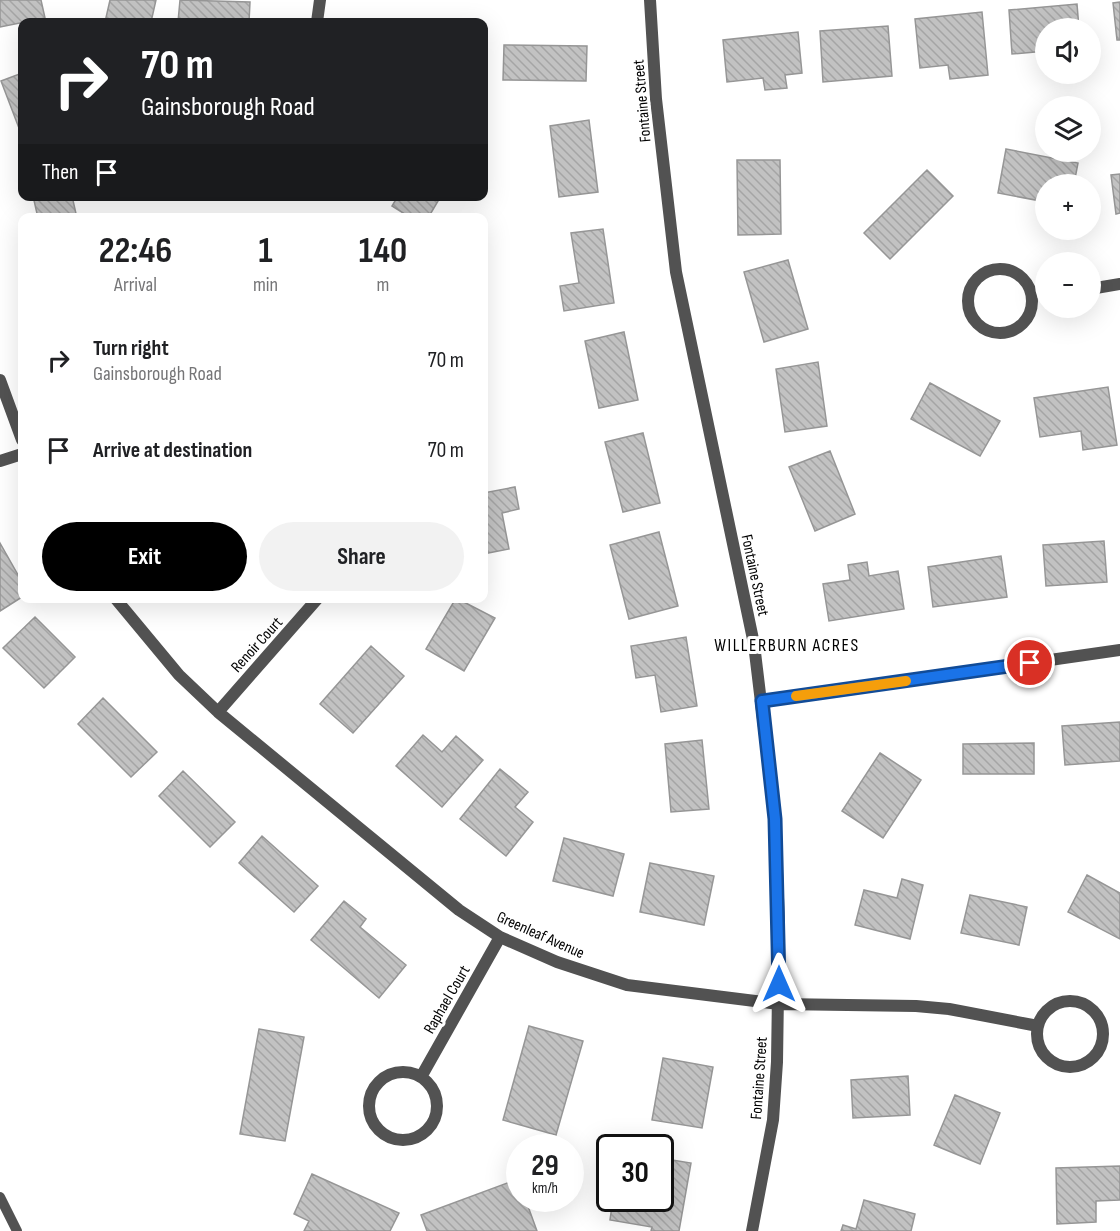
<!DOCTYPE html>
<html lang="en">
<head>
<meta charset="utf-8">
<style>
	:root { --surface:#fff; --page:#f2f2f2; --text:#202124; --muted:#757577; --accent:#000 }
	body { margin:0; font-family:"Sofia Sans Condensed",sans-serif; background:var(--page); color:var(--text); height:100vh; display:flex; flex-direction:column; font-size:22px; white-space:nowrap }
	* { box-sizing:border-box; margin:0 }
	p { font-size:20px; color:var(--muted) }
	.icon { flex:none; width:33px; height:33px; fill:none; stroke:currentColor; stroke-width:2; stroke-linecap:round; stroke-linejoin:round }
	.map { position:relative; flex:1; overflow:hidden }
	.drawer { position:absolute; left:18px; top:213px; width:470px; height:390px; display:flex; flex-direction:column; background:var(--surface); border-radius:12px; box-shadow:0 6px 24px #0002 }
	.drawer>* { flex:none }
	.banner { position:absolute; left:18px; top:18px; width:470px; height:183px; border-radius:12px; box-shadow:0 6px 24px #0002; background:#202124; color:#fff; overflow:hidden }
	.tools { position:absolute; left:1035px; top:18px; display:grid; gap:12px }
	.tools a { display:grid; place-items:center; width:66px; height:66px; border-radius:50%; background:var(--surface); box-shadow:0 6px 24px #0002; font-size:30px }
	.speed { position:absolute; left:506px; top:1134px; display:flex; gap:12px; font-size:30px; font-weight:700; text-align:center }
	.speed>* { display:grid; place-content:center; width:78px; height:78px; border-radius:50%; background:var(--surface); box-shadow:0 6px 24px #0002; line-height:1 }
	.speed small { font-size:15px; font-weight:400 }
	.speed .limit { border:3px solid #111; border-radius:9px; background:#fff; color:#111 }
	.pin { position:absolute; display:grid; place-items:center; width:51px; height:51px; color:#fff; margin:-26px; border:3px solid #fff; border-radius:50%; box-shadow:0 2px 6px #0007 }
	.me { position:absolute; width:66px; margin:-33px; rotate:0deg; stroke-linejoin:round; filter:drop-shadow(0 0 4px #0008) }
	.turn { display:flex; align-items:center; gap:21px; height:126px; padding:0 24px; font-size:27px }
	.turn .icon { width:78px; height:78px; stroke-width:2.5 }
	.turn b { display:block; font-size:42px; line-height:51px }
	.then { display:flex; align-items:center; height:57px; padding:0 24px; background:#0003; gap:12px; font-size:22px }
	.eta { display:flex; justify-content:space-evenly; align-items:center; height:102px; text-align:center }
	.eta b { font-size:36px; font-weight:700; line-height:42px }
	.button { display:flex; gap:12px; margin-top:auto; padding:12px 24px }
	.button a { flex:1; height:69px; border-radius:36px; background:var(--accent); color:#fff; font-size:24px; font-weight:700; line-height:69px; text-align:center }
	.button a+a { background:var(--page); color:var(--text) }
	ul { padding:0; list-style:none }
	li { display:flex; align-items:center; gap:18px; height:90px; padding:0 24px }
	li div { flex:1 }
	li b { display:block; font-size:22px }
	li em { font-style:normal }
	.map>svg:first-child { display:block }
	.building { fill:url(#building-back-hatch); stroke:#969696; stroke-width:1.5 }
	.lines { fill:none; stroke-linecap:round; stroke-linejoin:round }
	.lane { stroke:#525252; stroke-width:10 }
	.street { stroke:#525252; stroke-width:12 }
	.route-casing { stroke:#114b97; stroke-width:15 }
	.route { stroke:#1a73e8; stroke-width:10 }
	.slow { stroke:#f59e0b; stroke-width:10 }
	.labels { text-anchor:middle; stroke-width:6; stroke-linejoin:round; paint-order:stroke }
	.street-label { font-size:16px; fill:#000; stroke:#fff }
	.neighbourhood-label { font-size:18px; letter-spacing:1.5px; fill:#000; stroke:#fff }
</style>
</head>
<body>
<div class="map">
<svg width="1120" height="1231" viewBox="0 0 1120 1231">
	<defs>
		<pattern id="building-back-hatch" width="6" height="6" patternUnits="userSpaceOnUse" patternTransform="scale(1.5)"><rect width="6" height="6" fill="#c2c2c2"/><path d="M-1 5l2 2M0 0l6 6M5-1l2 2" fill="none" stroke="#a5a5a5"/></pattern>
	</defs>
	<rect width="100%" height="100%" fill="#fff"/>
	<path class="building" d="M 0,0 L 41,0 L 45,18 L 0,27 Z
		M 110,0 L 156,0 L 151,22 L 105,22 Z
		M 180,0 L 250,2 L 249,22 L 178,22 Z
		M 1120,2 L 1120,40 L 1117,40 L 1113,3 Z
		M 1077,4 L 1079,28 L 1046,28 L 1046,51 L 1012,54 L 1009,10 Z
		M 982,12 L 988,75 L 950,79 L 948,65 L 920,68 L 915,19 Z
		M 888,26 L 892,76 L 823,82 L 820,31 Z
		M 798,32 L 802,73 L 785,75 L 787,88 L 765,90 L 763,78 L 727,82 L 723,40 Z
		M 504,45 L 587,46 L 586,81 L 503,80 Z
		M 22,73 L 22,136 L 1,81 Z
		M 589,120 L 598,192 L 559,197 L 550,126 Z
		M 1006,149 L 1078,163 L 1074,184 L 1046,184 L 1046,202 L 998,193 Z
		M 737,160 L 780,160 L 781,234 L 738,235 Z
		M 927,170 L 953,196 L 890,259 L 864,233 Z
		M 1120,174 L 1120,213 L 1116,214 L 1111,175 Z
		M 33,196 L 72,196 L 77,218 L 38,218 Z
		M 398,196 L 441,196 L 428,218 L 411,218 L 392,206 Z
		M 603,229 L 614,303 L 564,311 L 560,286 L 579,283 L 571,233 Z
		M 788,260 L 808,329 L 764,342 L 744,272 Z
		M 624,332 L 638,400 L 599,408 L 585,341 Z
		M 818,362 L 827,426 L 785,432 L 776,369 Z
		M 930,383 L 1000,421 L 980,456 L 911,419 Z
		M 1108,387 L 1117,445 L 1083,450 L 1081,431 L 1040,437 L 1034,398 Z
		M 643,433 L 660,503 L 623,512 L 605,442 Z
		M 830,451 L 855,514 L 815,531 L 789,467 Z
		M 515,487 L 519,509 L 502,513 L 509,549 L 483,554 L 483,493 Z
		M 659,532 L 678,606 L 629,619 L 610,545 Z
		M 1104,541 L 1107,582 L 1046,586 L 1043,545 Z
		M 0,543 L 22,582 L 22,597 L 0,611 Z
		M 1001,556 L 1007,597 L 933,607 L 928,567 Z
		M 867,562 L 869,576 L 898,571 L 904,609 L 829,621 L 823,584 L 850,580 L 848,565 Z
		M 456,598 L 495,618 L 464,671 L 426,649 Z
		M 35,617 L 75,657 L 44,688 L 3,648 Z
		M 686,637 L 697,706 L 661,712 L 655,675 L 636,678 L 631,646 Z
		M 371,646 L 404,676 L 353,733 L 320,704 Z
		M 103,698 L 157,752 L 131,777 L 78,724 Z
		M 1120,722 L 1120,761 L 1065,765 L 1062,726 Z
		M 423,735 L 442,752 L 456,736 L 483,760 L 442,807 L 396,766 Z
		M 702,740 L 709,809 L 671,812 L 665,744 Z
		M 1034,743 L 1034,774 L 963,774 L 963,744 Z
		M 880,753 L 921,780 L 883,838 L 842,811 Z
		M 500,769 L 528,792 L 515,807 L 533,822 L 506,856 L 460,819 Z
		M 183,771 L 235,822 L 210,847 L 159,796 Z
		M 262,836 L 318,886 L 294,912 L 239,863 Z
		M 564,838 L 624,854 L 613,896 L 553,881 Z
		M 650,863 L 714,876 L 704,925 L 640,912 Z
		M 1087,875 L 1120,893 L 1120,939 L 1068,912 Z
		M 902,879 L 923,885 L 910,939 L 855,925 L 864,890 L 897,898 Z
		M 970,895 L 1027,907 L 1019,945 L 961,933 Z
		M 344,901 L 366,919 L 360,927 L 406,965 L 379,998 L 311,940 Z
		M 529,1026 L 583,1041 L 556,1135 L 503,1120 Z
		M 259,1029 L 304,1037 L 285,1141 L 240,1134 Z
		M 663,1058 L 713,1067 L 702,1128 L 652,1120 Z
		M 908,1076 L 910,1115 L 853,1118 L 851,1080 Z
		M 955,1095 L 1000,1113 L 980,1164 L 934,1145 Z
		M 660,1158 L 691,1163 L 679,1231 L 651,1231 L 652,1227 L 610,1220 L 613,1199 L 626,1201 L 627,1198 L 660,1198 Z
		M 1120,1166 L 1120,1200 L 1096,1201 L 1096,1222 L 1057,1224 L 1056,1168 Z
		M 312,1174 L 399,1213 L 390,1231 L 304,1231 L 309,1221 L 294,1214 Z
		M 518,1179 L 519,1198 L 525,1198 L 537,1231 L 427,1231 L 421,1215 Z
		M 864,1200 L 915,1214 L 911,1231 L 841,1231 L 843,1225 L 856,1229 Z"/>
	<g class="lines">
		<path class="lane" d="M 0,1197 L 17,1231"/>
		<path class="street" d="M 650,0 L 656,99 L 676,272 L 754,644 L 775,819 L 779,924 L 777,1062 L 773,1120 L 752,1231
			M 317,22 L 320,0
			M968 301a32 32 0 1 1 64 0a32 32 0 1 1-64 0Z
			M 1090,289 L 1120,284
			M 0,380 L 22,440
			M 0,461 L 22,454
			M 115,598 L 179,675 L 218,712 L 459,910 L 500,937 L 557,962 L 627,985 L 779,1004 L 916,1006 L 949,1009 L 1038,1026
			M 762,701 L 1120,650
			M 218,712 L 318,598
			M1037 1034a33 33 0 1 1 66 0a33 33 0 1 1-66 0Z
			M369 1106a34 34 0 1 1 68 0a34 34 0 1 1-68 0Z
			M 421,1077 L 500,937"/>
	</g>
	<g class="lines">
		<defs>
			<path id="route" d="M 779,984 L 775,819 L 762,701 L 1030,663"/>
		</defs>
		<use href="#route" class="route-casing"/>
		<use href="#route" class="route"/>
		<path class="slow" d="M 796,696 L 906,681"/>
	</g>
	<g class="labels">
		<g class="street-label">
			<text transform="translate(641 101) rotate(-95)" y="6">Fontaine Street</text>
			<text transform="translate(756 575) rotate(78)" y="6">Fontaine Street</text>
			<text transform="translate(256 644) rotate(-48)" y="6">Renoir Court</text>
			<text transform="translate(541 934) rotate(24)" y="6">Greenleaf Avenue</text>
			<text transform="translate(446 999) rotate(-60)" y="6">Raphael Court</text>
			<text transform="translate(758 1078) rotate(-86)" y="6">Fontaine Street</text>
		</g>
		<g class="neighbourhood-label">
			<text x="787" y="651">WILLERBURN ACRES</text>
		</g>
	</g>
</svg>
<div class="tools">
<a><svg class="icon" aria-label="sound" viewBox="0 0 24 24"><path d="M4 9h4l5-4v14l-5-4H4zM17 9q2 3 0 6"/></svg></a>
<a><svg class="icon" aria-label="layers" viewBox="0 0 24 24"><path d="M12 4l9 5-9 5-9-5zM3 14l9 5 9-5"/></svg></a>
<a>+</a>
<a>−</a>
</div>
<div class="speed"><div>29<small>km/h</small></div><div class="limit">30</div></div>
<div class="pin" style="left:1030px;top:663px;background:#d93025"><svg class="icon" aria-label="arrive" viewBox="0 0 24 24"><path d="M6 21V4h12l-3 4 3 4H6"/></svg></div>
<svg class="me" style="left:779px;top:984px" viewBox="-20 -20 40 40"><path d="M0-17L14 15 0 8-14 15z" fill="#1a73e8" stroke="#fff" stroke-width="4"/></svg>
<div class="banner">
<div class="turn"><svg class="icon" aria-label="right" viewBox="0 0 24 24"><path d="M7 20v-9h11M14 6l5 5-5 5"/></svg><div><b>70 m</b>Gainsborough Road</div></div>
<div class="then">Then<svg class="icon" aria-label="arrive" viewBox="0 0 24 24"><path d="M6 21V4h12l-3 4 3 4H6"/></svg></div>
</div>
<section class="drawer">
<div class="eta">
<div><b>22:46</b><p>Arrival</p></div>
<div><b>1</b><p>min</p></div>
<div><b>140</b><p>m</p></div>
</div>
<ul>
<li><svg class="icon" aria-label="right" viewBox="0 0 24 24"><path d="M7 20v-9h11M14 6l5 5-5 5"/></svg><div><b>Turn right</b><p>Gainsborough Road</p></div><em>70 m</em></li>
<li><svg class="icon" aria-label="arrive" viewBox="0 0 24 24"><path d="M6 21V4h12l-3 4 3 4H6"/></svg><div><b>Arrive at destination</b></div><em>70 m</em></li>
</ul>
<div class="button"><a>Exit</a><a>Share</a></div>
</section>
</div>
</body>
</html>
